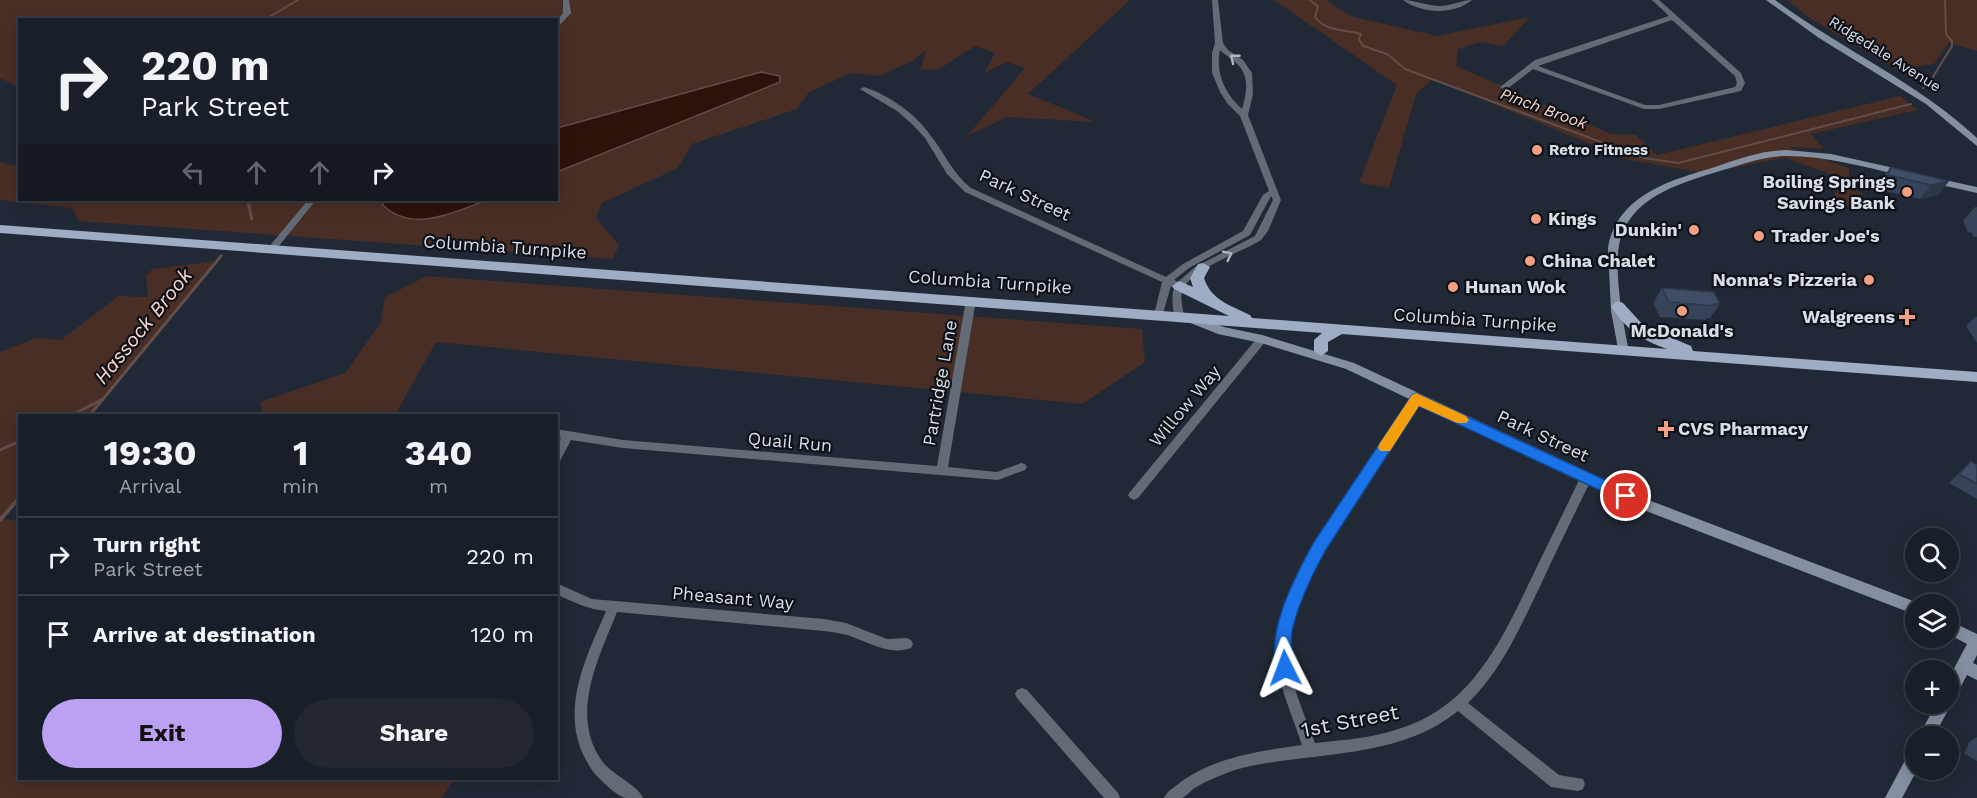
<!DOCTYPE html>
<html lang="en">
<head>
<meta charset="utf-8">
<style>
	:root { --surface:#191f28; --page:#222730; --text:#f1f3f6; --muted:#9fa2a8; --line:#373d45; --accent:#bca0f2 }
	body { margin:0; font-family:"Work Sans",sans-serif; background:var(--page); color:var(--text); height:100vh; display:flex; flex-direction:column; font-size:22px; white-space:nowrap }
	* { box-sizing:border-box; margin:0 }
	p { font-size:20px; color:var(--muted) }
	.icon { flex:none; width:33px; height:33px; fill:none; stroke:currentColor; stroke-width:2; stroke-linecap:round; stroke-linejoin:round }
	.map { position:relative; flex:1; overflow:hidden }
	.panel { position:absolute; left:18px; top:414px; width:540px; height:366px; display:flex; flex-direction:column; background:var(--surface); border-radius:0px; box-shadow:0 3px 15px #0003,0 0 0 2px var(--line) }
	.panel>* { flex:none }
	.banner { position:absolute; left:18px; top:18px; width:540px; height:183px; border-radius:0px; box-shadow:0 3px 15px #0003,0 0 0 2px var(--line); background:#191f28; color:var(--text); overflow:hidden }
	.buttons { position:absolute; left:1905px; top:528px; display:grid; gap:12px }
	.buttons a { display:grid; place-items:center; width:54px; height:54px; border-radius:50%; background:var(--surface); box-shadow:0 3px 15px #0003,0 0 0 2px var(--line); font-size:30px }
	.pin { position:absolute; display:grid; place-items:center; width:51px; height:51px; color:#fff; margin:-26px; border:3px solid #fff; border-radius:50%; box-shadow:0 2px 6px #0007 }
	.me { position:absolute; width:66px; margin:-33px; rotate:357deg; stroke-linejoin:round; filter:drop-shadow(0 0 4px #0008) }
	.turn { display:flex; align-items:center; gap:21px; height:126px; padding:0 24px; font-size:27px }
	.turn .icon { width:78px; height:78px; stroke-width:2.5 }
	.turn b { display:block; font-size:42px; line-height:51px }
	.lanes { display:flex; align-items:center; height:57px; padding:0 24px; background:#0003; justify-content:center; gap:30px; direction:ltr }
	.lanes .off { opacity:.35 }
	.eta { display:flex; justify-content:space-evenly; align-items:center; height:102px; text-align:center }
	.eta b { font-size:36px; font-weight:700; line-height:42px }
	.action { display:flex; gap:12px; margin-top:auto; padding:12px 24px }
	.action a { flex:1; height:69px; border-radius:36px; background:var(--accent); color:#111; font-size:24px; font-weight:700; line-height:69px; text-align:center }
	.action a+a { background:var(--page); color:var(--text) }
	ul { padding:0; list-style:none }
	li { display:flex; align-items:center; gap:18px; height:78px; padding:0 24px; border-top:2px solid var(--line) }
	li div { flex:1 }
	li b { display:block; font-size:22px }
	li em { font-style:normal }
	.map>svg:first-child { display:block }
	.green { fill:#492e25 }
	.water { fill:#2c120a; stroke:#604f4c; stroke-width:1.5 }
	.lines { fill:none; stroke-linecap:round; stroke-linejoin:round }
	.stream-far2 { stroke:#604f4c; stroke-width:2 }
	.stream-far1 { stroke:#604f4c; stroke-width:3 }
	.stream { stroke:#604f4c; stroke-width:4 }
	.street { fill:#636b76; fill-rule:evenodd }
	.secondary { fill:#8490a2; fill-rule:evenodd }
	.primary { fill:#9eacc4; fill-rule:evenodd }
	.wall { fill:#364358 }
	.shaded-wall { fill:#2c3747 }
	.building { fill:#3f4e66; stroke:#2c3747; stroke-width:1.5 }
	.oneway { stroke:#afb6bf }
	.route { fill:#1a73e8; stroke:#114b97; stroke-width:1.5 }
	.slow { fill:#f59e0b }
	.poi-dot { fill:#f39f84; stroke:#0e1218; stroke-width:2 }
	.labels { text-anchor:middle; stroke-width:4.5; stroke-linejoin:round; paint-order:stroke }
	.far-street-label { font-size:15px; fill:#d8dee7; stroke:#0e1218 }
	.far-poi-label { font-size:15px; font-weight:bold; fill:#d8dee7; stroke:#0e1218; text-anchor:start }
	.far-water-label { font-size:16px; font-style:italic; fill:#fcd7cb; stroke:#0e1218 }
	.poi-label { font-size:18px; font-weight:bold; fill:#d8dee7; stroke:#0e1218; text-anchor:start }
	.street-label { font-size:18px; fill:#d8dee7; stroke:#0e1218 }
	.water-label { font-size:20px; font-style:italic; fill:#fcd7cb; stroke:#0e1218 }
	.near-street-label { font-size:21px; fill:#d8dee7; stroke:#0e1218 }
</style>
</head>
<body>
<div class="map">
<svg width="1977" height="798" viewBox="0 0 1977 798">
	<rect width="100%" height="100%" fill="#212936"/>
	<path class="green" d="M 0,0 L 1130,0 L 1028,94 L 1096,122 L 1007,117 L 967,136 L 1025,68 L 1007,62 L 984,73 L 995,53 L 975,46 L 939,69 L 920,70 L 926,50 L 914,60 L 880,76 L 851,73 L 809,92 L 797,109 L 692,144 L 678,168 L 602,203 L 596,218 L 619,245 L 613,259 L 79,221 L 72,208 L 0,200 L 0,162 L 19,167 L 20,200 L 556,200 L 556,20 L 20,20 L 19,87 L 0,78 Z
		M 1274,0 L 1326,0 L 1350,16 L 1437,36 L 1530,17 L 1503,46 L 1481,42 L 1458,49 L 1456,66 L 1611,134 L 1636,135 L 1657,155 L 1900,96 L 1918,110 L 1811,134 L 1824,149 L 1788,147 L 1849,168 L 1849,186 L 1862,193 L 1862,210 L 1829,201 L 1842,185 L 1828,173 L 1784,158 L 1705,173 L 1629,160 L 1433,79 L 1416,94 L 1389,188 L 1359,183 L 1397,85 Z
		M 1787,0 L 1977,0 L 1977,51 L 1949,43 L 1934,64 L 1896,69 L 1811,19 Z
		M 217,261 L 88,415 L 20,416 L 19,496 L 0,518 L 0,352 L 36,338 L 61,340 L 119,296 L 148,297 L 146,275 L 153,269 Z
		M 427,276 L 1142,329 L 1145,362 L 1082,404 L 436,342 L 395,415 L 262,415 L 260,402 L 345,373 L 380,324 L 385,297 Z
		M 0,519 L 19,521 L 20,778 L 454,779 L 441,798 L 0,798 Z"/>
	<path class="water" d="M 761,72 L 780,76 L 780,82 L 557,172 L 557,128 Z
		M 383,200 L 487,200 C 455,212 412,234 383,205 Z"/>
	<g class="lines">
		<path class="stream-far2" d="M 1309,0 L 1318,6 L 1315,17 C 1326,32 1345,29 1361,34 L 1359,39 L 1363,46 L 1387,54 L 1405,69 L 1644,158 L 1678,163 L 1911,104
			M 264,20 L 298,0
			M 1923,88 L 1931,80 L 1952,46 L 1952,41 L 1946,34 L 1945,0
			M 247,200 L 249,208"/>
		<path class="stream-far1" d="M 249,206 L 252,219
			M 70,416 L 101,400
			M 89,416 L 221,256
			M 0,450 L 20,441"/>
		<path class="stream" d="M 0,520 L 20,497"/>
		<path class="street" d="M 563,0 L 569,0 L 571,13 L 556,29 L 556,22 L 563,13 Z
			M 1212,0 L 1218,0 L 1223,43 L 1228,50 L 1243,60 L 1252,73 L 1253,94 L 1248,115 L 1281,200 L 1268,231 L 1261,240 C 1242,252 1188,270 1182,292 C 1180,300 1183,308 1184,316 L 1179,319 L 1174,316 C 1173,306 1171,297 1174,288 L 1171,286 L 1162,317 L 1156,317 L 1154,315 L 1162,282 L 965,192 L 947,174 L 925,138 L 912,124 L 897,111 L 860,89 L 864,87 C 889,95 916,114 931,136 C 945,154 953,174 971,188 L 1166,277 L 1183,264 L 1243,231 L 1263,195 L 1269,191 L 1240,116 L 1227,103 L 1220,92 L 1212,73 L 1212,53 L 1215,43 ZM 1220,50 C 1226,56 1234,60 1239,66 C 1250,78 1246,95 1242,109 C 1225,94 1215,73 1220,50 ZM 1271,196 L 1273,200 L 1255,236 L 1195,267 L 1178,282 L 1174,280 L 1189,268 L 1250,235 Z
			M 1403,0 C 1415,0 1427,6 1440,6 C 1452,6 1461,0 1472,0 C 1454,15 1422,14 1403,0 Z
			M 1652,0 L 1659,0 L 1741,73 L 1745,83 L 1741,91 L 1659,109 L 1644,109 L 1533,69 L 1507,89 L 1504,89 L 1500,87 L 1535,60 L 1669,16 ZM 1672,20 L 1735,76 L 1737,83 L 1735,87 L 1659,105 L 1645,105 L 1538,66 Z
			M 308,200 L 316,200 L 274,252 L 268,252 L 266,250 L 268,248 Z
			M 971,297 L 976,300 L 948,467 L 997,472 L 1021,463 L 1025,464 L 1027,467 L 1025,470 L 998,480 L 623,448 L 571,440 L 560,461 L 556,462 L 556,447 L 561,438 L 556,437 L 556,429 L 623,440 L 937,466 L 966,300 Z
			M 1262,335 L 1267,339 L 1266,341 L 1138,498 L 1134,500 L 1130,498 L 1128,495 L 1130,492 L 1258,337 Z
			M 1417,395 L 1422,399 L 1421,402 C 1400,434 1379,466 1358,498 C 1330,540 1290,593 1288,646 C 1288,679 1304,713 1315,743 C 1347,740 1380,737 1410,725 C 1477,699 1504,634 1534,573 C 1549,541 1565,510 1580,478 L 1582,475 L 1590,475 L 1592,478 C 1575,513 1558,547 1542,582 C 1521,625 1503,669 1468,703 L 1559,775 L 1583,779 L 1585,784 L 1583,789 L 1578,791 L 1551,787 L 1458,711 C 1395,762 1309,750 1235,770 C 1220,775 1206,781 1193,789 C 1190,792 1186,796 1182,798 C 1178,798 1169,798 1164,798 C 1167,792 1171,789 1177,785 C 1212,757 1259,751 1302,745 C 1292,714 1276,681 1276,648 C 1276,594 1323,531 1352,488 C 1372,457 1393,427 1413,396 Z
			M 556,583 L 592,599 L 824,619 L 846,623 L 887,639 L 907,638 L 911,640 L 913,644 L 911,648 C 889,656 869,642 847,635 C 840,633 832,632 824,631 L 617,612 C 599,657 569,715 602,761 C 612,775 637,784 643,798 C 638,798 630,798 625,798 C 616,795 605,784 599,778 C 593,773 590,767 586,760 C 559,710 586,658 606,611 C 587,609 573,602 556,594 Z
			M 1022,688 L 1027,690 L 1118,793 L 1120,798 L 1104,798 L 1017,698 L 1015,694 L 1017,690 Z"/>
		<path class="secondary" d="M 1766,0 L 1775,0 C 1841,49 1917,82 1977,138 L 1977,146 L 1926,104 L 1819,38 Z
			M 1786,150 L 1831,154 L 1903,170 L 1908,173 L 1903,176 C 1865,167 1826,156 1786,156 C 1764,156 1744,164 1723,170 C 1685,182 1635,194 1621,237 C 1612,264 1623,323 1629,351 L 1623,355 L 1619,354 L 1611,311 L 1608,248 C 1617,195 1671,180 1715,167 C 1738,159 1761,151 1786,150 Z
			M 1931,177 L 1977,187 L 1977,193 L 1928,182 L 1926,180 Z
			M 1192,315 L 1224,327 L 1262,335 L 1354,363 L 1651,501 L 1921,604 L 1916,604 L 1916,615 L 1641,509 L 1346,369 L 1261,343 L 1218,334 L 1188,322 L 1186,319 Z
			M 1948,620 L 1977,634 L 1977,655 L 1973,663 L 1977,665 L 1977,680 L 1967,675 L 1934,736 L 1919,736 L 1936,704 L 1948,704 L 1948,680 L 1967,644 L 1948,634 Z
			M 1916,749 L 1916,770 L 1917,770 L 1902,798 L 1885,798 L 1910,751 Z"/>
		<path class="primary" d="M 0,225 L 1229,316 L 1174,289 L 1172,286 L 1179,281 L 1193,287 L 1190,278 L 1198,264 L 1203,263 L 1210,267 L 1204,278 C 1211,300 1230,305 1250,315 L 1252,318 L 1667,349 C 1642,340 1625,329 1611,306 L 1618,301 L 1623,303 L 1644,326 L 1691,346 L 1693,351 L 1977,372 L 1977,382 L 1342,334 L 1328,342 L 1328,351 L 1321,356 L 1314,351 L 1314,340 L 1322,333 L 0,233 Z"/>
	</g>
	<path class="wall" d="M 1890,168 L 1949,181 L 1938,195 L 1920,199 L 1877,189 L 1879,182 Z
		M 1975,207 L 1977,207 L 1977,237 L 1973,237 L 1972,233 L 1968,232 L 1963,221 Z
		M 1662,288 L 1720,304 L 1710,318 L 1707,318 L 1705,320 L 1660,317 L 1653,303 Z
		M 1975,317 L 1977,317 L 1977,343 L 1966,326 Z
		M 1971,461 L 1977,465 L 1977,499 L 1949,483 Z
		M 1977,737 L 1977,761 L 1964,754 L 1969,742 Z"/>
	<path class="shaded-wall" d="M 1949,181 L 1938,195 L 1920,199 L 1931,185 Z"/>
	<path class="building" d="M 1890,168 L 1894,168 L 1949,181 L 1931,185 L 1888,175 Z
		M 1662,288 L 1714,292 L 1720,304 L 1714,304 L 1715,306 L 1669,302 Z
		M 1971,461 L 1977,465 L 1977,484 L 1959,474 Z"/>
	<defs><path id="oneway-chevron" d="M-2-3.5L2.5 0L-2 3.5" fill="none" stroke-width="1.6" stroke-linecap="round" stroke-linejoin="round" transform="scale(1.5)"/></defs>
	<g class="oneway">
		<use href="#oneway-chevron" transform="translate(1234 58) rotate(-142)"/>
		<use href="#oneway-chevron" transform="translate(1228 255) rotate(-26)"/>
	</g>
	<path class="route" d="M 1416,393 L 1631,492 L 1633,496 L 1631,500 L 1621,500 L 1419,406 L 1325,551 C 1312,575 1298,604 1292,631 C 1289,645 1296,661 1291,674 L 1285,676 L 1279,674 C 1262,637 1296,575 1314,542 L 1412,395 Z"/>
	<path class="slow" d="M 1416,393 L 1466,416 L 1469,420 L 1466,423 L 1457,423 L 1419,406 L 1390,451 L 1380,451 L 1378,447 L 1380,443 L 1412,395 Z"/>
	<g class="poi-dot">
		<circle cx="1537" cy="150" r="6"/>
		<circle cx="1907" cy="192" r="6"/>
		<circle cx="1536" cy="219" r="6"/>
		<circle cx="1694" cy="230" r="6"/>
		<circle cx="1759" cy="236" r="6"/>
		<circle cx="1530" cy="261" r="6"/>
		<circle cx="1869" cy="280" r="6"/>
		<circle cx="1453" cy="287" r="6"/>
		<circle cx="1682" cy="311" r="6"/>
		<path d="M1904 308h6v6h6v6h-6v6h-6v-6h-6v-6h6z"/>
		<path d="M1663 420h6v6h6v6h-6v6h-6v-6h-6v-6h6z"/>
	</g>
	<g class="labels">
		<g class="far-street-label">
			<text transform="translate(1885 54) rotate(32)" y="5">Ridgedale Avenue</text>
		</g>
		<g class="far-poi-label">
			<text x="1549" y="155">Retro Fitness</text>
		</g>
		<g class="far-water-label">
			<text transform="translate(1544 108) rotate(20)" y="6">Pinch Brook</text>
		</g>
		<g class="poi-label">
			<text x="1895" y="188" text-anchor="end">Boiling Springs<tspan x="1895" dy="21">Savings Bank</tspan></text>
			<text x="1548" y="225">Kings</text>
			<text x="1682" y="236" text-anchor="end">Dunkin'</text>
			<text x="1771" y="242">Trader Joe's</text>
			<text x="1542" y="267">China Chalet</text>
			<text x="1857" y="286" text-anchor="end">Nonna's Pizzeria</text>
			<text x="1465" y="293">Hunan Wok</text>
			<text x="1895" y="323" text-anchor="end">Walgreens</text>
			<text x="1682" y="337" text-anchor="middle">McDonald's</text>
			<text x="1678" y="435">CVS Pharmacy</text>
		</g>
		<g class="street-label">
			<text transform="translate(1025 195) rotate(25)" y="6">Park Street</text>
			<text transform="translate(505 247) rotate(4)" y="6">Columbia Turnpike</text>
			<text transform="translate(990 282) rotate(4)" y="6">Columbia Turnpike</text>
			<text transform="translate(1475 320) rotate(4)" y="6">Columbia Turnpike</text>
			<text transform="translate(940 383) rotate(-80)" y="6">Partridge Lane</text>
			<text transform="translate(1185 406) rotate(-50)" y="6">Willow Way</text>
			<text transform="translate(1543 436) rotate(25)" y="6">Park Street</text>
			<text transform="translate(790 442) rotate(5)" y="6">Quail Run</text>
			<text transform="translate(733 598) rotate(5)" y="6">Pheasant Way</text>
		</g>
		<g class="water-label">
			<text transform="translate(143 326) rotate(-51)" y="7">Hassock Brook</text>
		</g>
		<g class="near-street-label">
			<text transform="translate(1350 721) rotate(-11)" y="7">1st Street</text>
		</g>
	</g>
</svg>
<div class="buttons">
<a><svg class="icon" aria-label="search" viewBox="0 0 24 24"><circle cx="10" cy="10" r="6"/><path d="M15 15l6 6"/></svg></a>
<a><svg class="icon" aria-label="layers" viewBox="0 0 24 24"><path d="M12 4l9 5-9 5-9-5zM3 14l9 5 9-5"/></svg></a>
<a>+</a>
<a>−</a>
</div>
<div class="pin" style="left:1626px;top:496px;background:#d93025"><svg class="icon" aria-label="arrive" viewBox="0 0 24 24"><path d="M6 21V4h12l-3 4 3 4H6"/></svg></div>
<svg class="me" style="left:1285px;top:668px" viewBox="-20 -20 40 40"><path d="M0-17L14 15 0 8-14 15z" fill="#1a73e8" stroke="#fff" stroke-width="4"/></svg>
<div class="banner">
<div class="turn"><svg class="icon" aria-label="right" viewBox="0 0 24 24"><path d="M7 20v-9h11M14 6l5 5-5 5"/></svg><div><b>220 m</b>Park Street</div></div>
<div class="lanes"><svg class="icon off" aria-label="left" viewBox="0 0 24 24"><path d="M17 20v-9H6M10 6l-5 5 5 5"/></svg><svg class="icon off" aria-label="ahead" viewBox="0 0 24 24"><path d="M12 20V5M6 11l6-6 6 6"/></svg><svg class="icon off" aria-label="ahead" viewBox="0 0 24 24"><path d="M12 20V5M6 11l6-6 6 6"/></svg><svg class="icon" aria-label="right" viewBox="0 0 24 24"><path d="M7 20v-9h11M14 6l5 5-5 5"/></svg></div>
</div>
<section class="panel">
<div class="eta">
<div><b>19:30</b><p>Arrival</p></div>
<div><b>1</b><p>min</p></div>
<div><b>340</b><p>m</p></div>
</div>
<ul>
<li><svg class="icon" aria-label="right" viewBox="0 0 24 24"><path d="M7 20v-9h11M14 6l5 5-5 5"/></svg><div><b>Turn right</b><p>Park Street</p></div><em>220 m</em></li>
<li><svg class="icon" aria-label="arrive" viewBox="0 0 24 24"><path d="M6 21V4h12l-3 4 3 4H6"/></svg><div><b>Arrive at destination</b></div><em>120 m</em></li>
</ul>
<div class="action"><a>Exit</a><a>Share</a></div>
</section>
</div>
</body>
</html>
